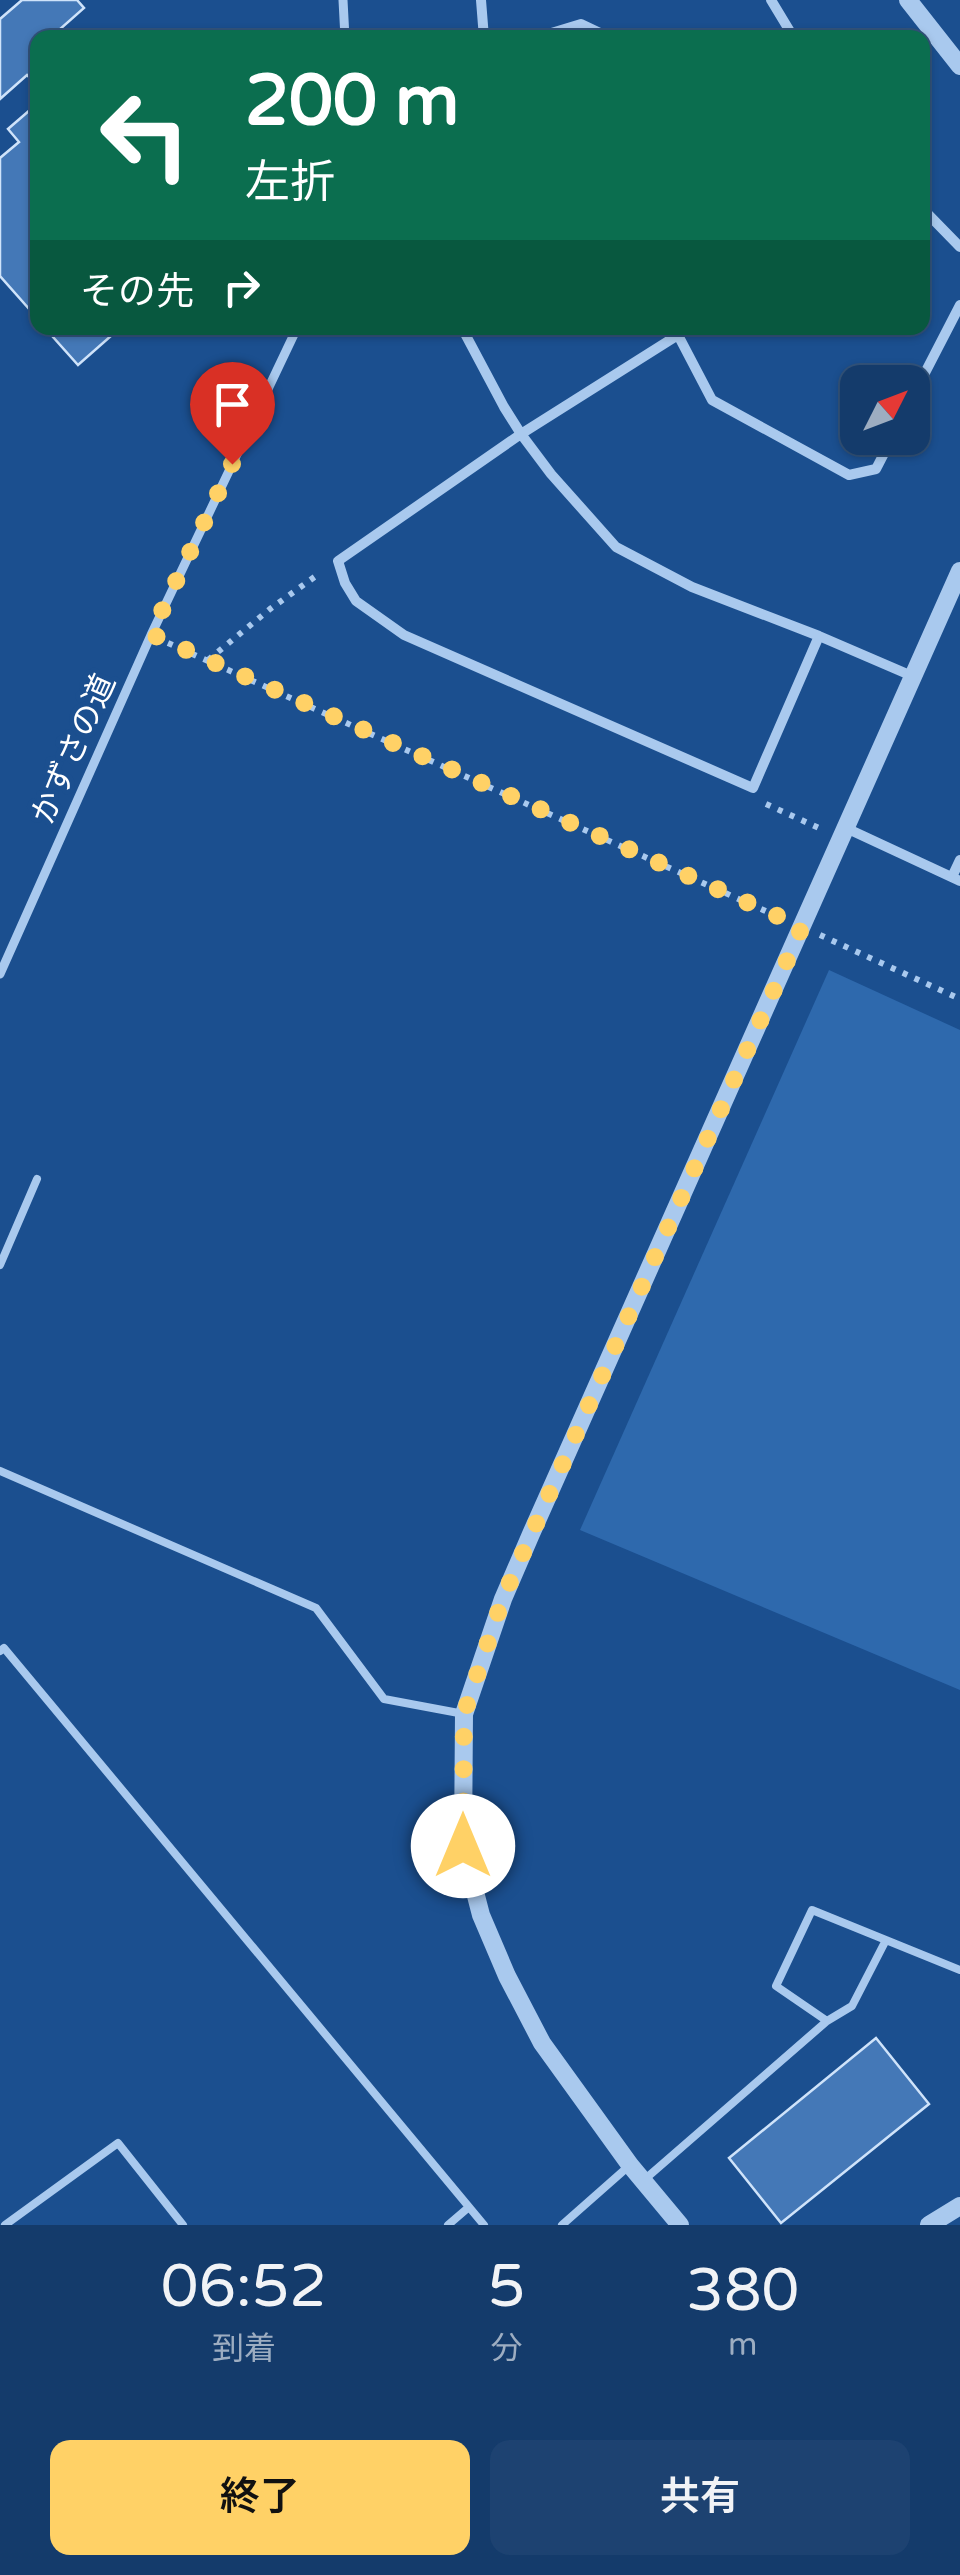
<!DOCTYPE html>
<html lang="ja">
<head>
<meta charset="utf-8">
<style>
	:root { --surface:#143b6b; --page:#1d4271; --text:#f1f3f6; --muted:#9dadc1; --line:#33557e; --accent:#ffd166 }
	body { margin:0; font-family:"Varela Round","Noto Sans JP",sans-serif; background:var(--page); color:var(--text); height:100vh; display:flex; flex-direction:column; font-size:38px; white-space:nowrap }
	* { box-sizing:border-box; margin:0 }
	p { font-size:32px; color:var(--muted) }
	.icon { flex:none; width:55px; height:55px; fill:none; stroke:currentColor; stroke-width:2; stroke-linecap:round; stroke-linejoin:round }
	.map { position:relative; height:2225px; overflow:hidden }
	.side { display:flex; flex-direction:column; background:var(--surface); flex:1 }
	.side>* { flex:none }
	.guide { position:absolute; left:30px; top:30px; width:900px; height:305px; border-radius:20px; box-shadow:0 2px 8px #0004,0 0 0 2px var(--line); background:#0b6e4f; color:#fff; overflow:hidden }
	.needle { width:65px; rotate:48deg }
	.tools { position:absolute; left:840px; top:365px; display:grid; gap:20px }
	.tools a { display:grid; place-items:center; width:90px; height:90px; border-radius:20px; background:var(--surface); box-shadow:0 2px 8px #0004,0 0 0 2px var(--line); font-size:50px }
	.pin { position:absolute; display:grid; place-items:center; width:85px; height:85px; color:#fff; margin:-102px -42px; border-radius:50% 50% 50% 0; rotate:-45deg; box-shadow:0 0 10px #0007 }
	.pin .icon { rotate:45deg }
	.me { position:absolute; width:110px; margin:-55px; rotate:0deg; stroke-linejoin:round; filter:drop-shadow(0 0 8px #0008) }
	.turn { display:flex; align-items:center; gap:35px; height:210px; padding:0 50px; font-size:45px }
	.turn .icon { width:130px; height:130px; stroke-width:2.5 }
	.turn b { display:block; font-size:70px; line-height:85px }
	.then { display:flex; align-items:center; height:95px; padding:0 50px; background:#0003; gap:20px; font-size:38px }
	.eta { display:flex; justify-content:space-evenly; align-items:center; height:170px; text-align:center }
	.eta b { font-size:60px; font-weight:600; line-height:70px }
	.button { display:flex; gap:20px; margin-top:auto; padding:20px 50px }
	.button a { flex:1; height:115px; border-radius:20px; background:var(--accent); color:#111; font-size:40px; font-weight:600; line-height:115px; text-align:center }
	.button a+a { background:var(--page); color:var(--text) }
	.map>svg:first-child { display:block }
	.green { fill:#2e69ad }
	.building { fill:#4478b7; stroke:#cfe3fa; stroke-width:2.5 }
	.lines { fill:none; stroke-linecap:round; stroke-linejoin:round }
	.path { stroke:#a9c9ee; stroke-width:6; stroke-dasharray:5 8; stroke-linecap:butt }
	.service { stroke:#a9c9ee; stroke-width:8 }
	.pedestrian { stroke:#a9c9ee; stroke-width:9 }
	.minor { stroke:#a9c9ee; stroke-width:10 }
	.tertiary { stroke:#a9c9ee; stroke-width:18 }
	.route { stroke:#ffd166; stroke-width:18; stroke-dasharray:0 32.4 }
	.labels { text-anchor:middle; stroke-width:10; stroke-linejoin:round; paint-order:stroke }
	.street-label { font-size:32px; fill:#fff; stroke:#1b4f8f }
</style>
</head>
<body>
<div class="map">
<svg width="960" height="2225" viewBox="0 0 960 2225">
	<rect width="100%" height="100%" fill="#1b4f8f"/>
	<path class="green" d="M 829,970 L 960,1030 L 960,1690 L 580,1530 Z"/>
	<path class="building" d="M 22,0 L 77,0 L 84,8 L 50,38 L 38,38 L 38,87 L 27,75 L 0,99 L 0,19 Z
		M 38,103 L 38,319 L 0,276 L 0,158 L 19,142 L 8,129 Z
		M 45,328 L 120,328 L 78,365 Z
		M 876,2038 L 929,2104 L 781,2223 L 729,2158 Z"/>
	<g class="lines">
		<path class="path" d="M 168,643 L 781,918
			M 208,660 L 270,609 L 320,573
			M 766,804 L 819,828
			M 820,935 L 960,999"/>
		<path class="service" d="M 0,1265 L 37,1179
			M 0,1471 L 316,1608 L 384,1699 L 464,1714
			M 0,1651 L 4,1648 L 484,2225
			M 827,2021 L 776,1986 L 812,1910 L 960,1970
			M 644,2180 L 827,2021 L 852,2006 L 886,1940
			M 5,2225 L 118,2143 L 183,2225
			M 448,2225 L 469,2207
			M 562,2225 L 630,2165"/>
		<path class="pedestrian" d="M 343,0 L 345,38
			M 0,974 L 151,635 L 297,328"/>
		<path class="minor" d="M 481,0 L 484,38
			M 771,0 L 794,38
			M 535,38 L 581,24 L 600,33 L 604,38
			M 922,208 L 960,247
			M 462,328 L 504,407 L 521,434 L 551,474 L 616,547 L 692,587 L 819,636 L 912,676
			M 689,328 L 521,434 L 338,561 L 345,583 L 356,601 L 404,635 L 753,788 L 819,636
			M 678,335 L 712,400 L 849,475 L 876,469 L 892,438
			M 912,398 L 960,305
			M 846,828 L 960,881
			M 952,877 L 960,860"/>
		<path class="tertiary" d="M 908,0 L 960,66
			M 680,2225 L 630,2165 L 542,2043 L 507,1976 L 481,1915 L 463,1846 L 464,1714 L 503,1599 L 531,1534 L 960,571
			M 929,2225 L 960,2206"/>
	</g>
	<g class="lines">
		<path class="route" d="M 232,464 L 151,634 L 802,927 L 503,1598 L 464,1714 L 463,1846"/>
	</g>
	<g class="labels">
		<g class="street-label">
			<text transform="translate(73 749) rotate(-66)" y="11">かずさの道</text>
		</g>
	</g>
</svg>
<div class="tools">
<a><svg class="needle" viewBox="-14 -14 28 28"><path d="M0-13l5 13h-10z" fill="#e53935"/><path d="M0 13l5-13h-10z" fill="#9dadc1"/></svg></a>
</div>
<div class="pin" style="left:232px;top:464px;background:#d93025"><svg class="icon" aria-label="arrive" viewBox="0 0 24 24"><path d="M6 21V4h12l-3 4 3 4H6"/></svg></div>
<svg class="me" style="left:463px;top:1846px" viewBox="-20 -20 40 40"><circle r="19" fill="#fff"/><path d="M0-13L10 11 0 6-10 11z" fill="#ffd166"/></svg>
<div class="guide">
<div class="turn"><svg class="icon" aria-label="left" viewBox="0 0 24 24"><path d="M17 20v-9H6M10 6l-5 5 5 5"/></svg><div><b>200 m</b>左折</div></div>
<div class="then">その先<svg class="icon" aria-label="right" viewBox="0 0 24 24"><path d="M7 20v-9h11M14 6l5 5-5 5"/></svg></div>
</div>
</div>
<section class="side">
<div class="eta">
<div><b>06:52</b><p>到着</p></div>
<div><b>5</b><p>分</p></div>
<div><b>380</b><p>m</p></div>
</div>
<div class="button"><a>終了</a><a>共有</a></div>
</section>
</body>
</html>
